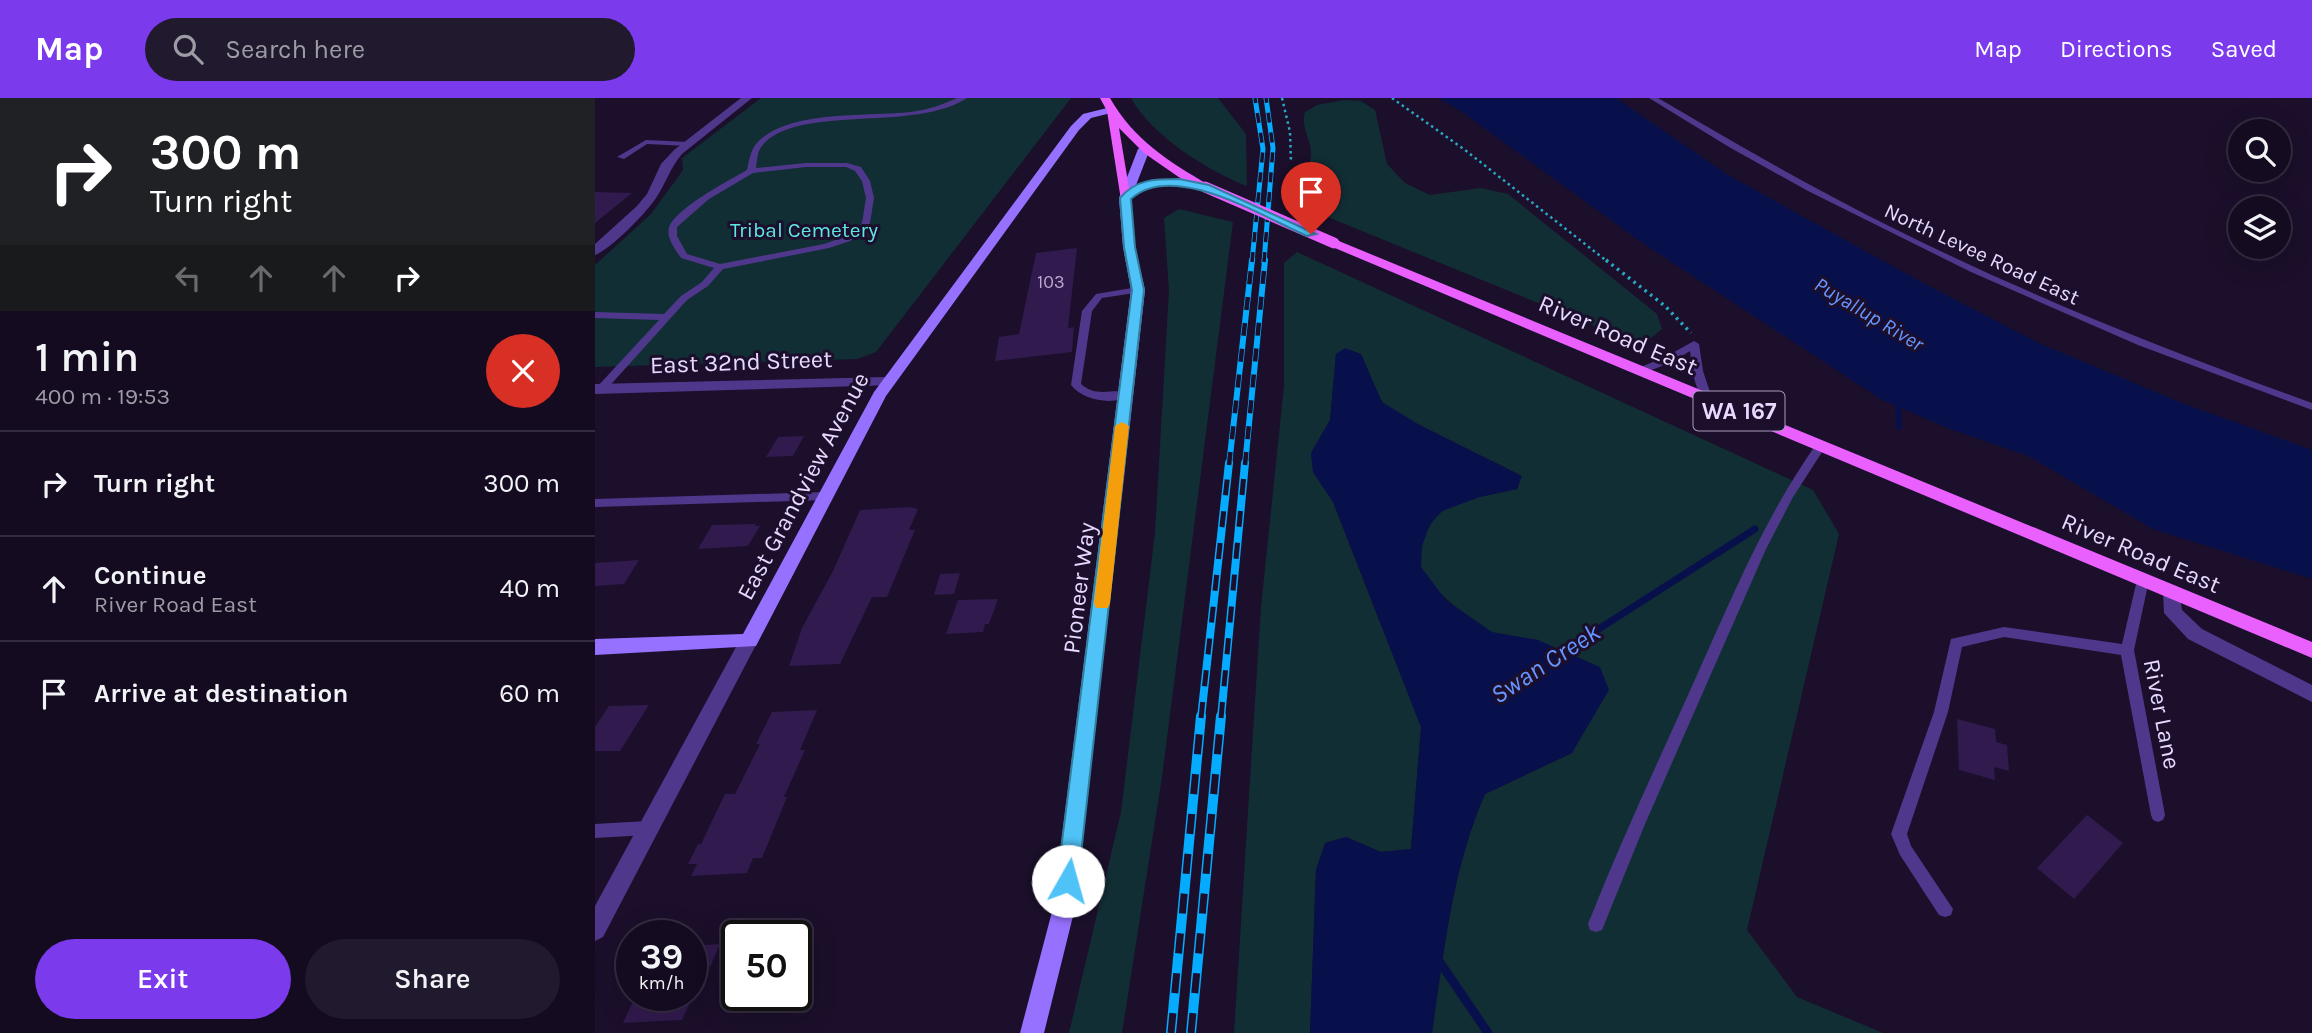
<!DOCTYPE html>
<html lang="en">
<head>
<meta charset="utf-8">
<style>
	:root { --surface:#140b20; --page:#21192d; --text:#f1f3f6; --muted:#9d9ba5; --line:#332b3e; --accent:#7c3aed }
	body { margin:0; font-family:Karla,sans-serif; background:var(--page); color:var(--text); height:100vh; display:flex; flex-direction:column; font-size:26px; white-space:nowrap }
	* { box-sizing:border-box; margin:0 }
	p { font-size:23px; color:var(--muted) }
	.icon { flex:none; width:38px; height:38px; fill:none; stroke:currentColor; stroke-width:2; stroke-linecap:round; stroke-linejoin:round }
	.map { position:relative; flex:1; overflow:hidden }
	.panel { display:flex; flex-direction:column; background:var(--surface); width:595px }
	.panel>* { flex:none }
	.top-card { background:#202124; color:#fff; overflow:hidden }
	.tools { position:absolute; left:1633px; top:21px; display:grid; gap:14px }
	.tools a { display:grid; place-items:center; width:63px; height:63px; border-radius:50%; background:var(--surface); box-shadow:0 7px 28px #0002,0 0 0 2px var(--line); font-size:35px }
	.speed { position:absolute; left:21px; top:822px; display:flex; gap:14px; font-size:35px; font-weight:700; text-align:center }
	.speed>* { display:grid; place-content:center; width:91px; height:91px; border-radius:50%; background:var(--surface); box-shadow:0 7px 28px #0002,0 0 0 2px var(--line); line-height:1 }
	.speed small { font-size:18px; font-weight:400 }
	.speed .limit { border:4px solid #111; border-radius:10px; background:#fff; color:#111 }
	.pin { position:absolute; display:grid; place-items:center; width:60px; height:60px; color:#fff; margin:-72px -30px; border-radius:50% 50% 50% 0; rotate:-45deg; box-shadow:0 0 7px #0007 }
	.pin .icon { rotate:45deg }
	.me { position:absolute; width:77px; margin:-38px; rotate:7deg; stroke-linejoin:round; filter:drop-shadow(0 0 5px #0008) }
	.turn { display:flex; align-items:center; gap:24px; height:147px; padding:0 35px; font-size:32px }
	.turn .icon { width:91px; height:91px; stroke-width:2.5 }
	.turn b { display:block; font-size:49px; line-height:60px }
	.lanes { display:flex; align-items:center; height:66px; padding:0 35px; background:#0003; justify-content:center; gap:35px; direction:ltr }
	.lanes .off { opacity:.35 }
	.round { display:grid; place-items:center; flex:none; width:74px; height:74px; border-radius:37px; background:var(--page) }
	.summary { display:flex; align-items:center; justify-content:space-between; height:119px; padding:0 35px }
	h1 { font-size:42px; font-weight:600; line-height:52px }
	.button { display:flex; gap:14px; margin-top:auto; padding:14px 35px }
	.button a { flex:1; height:80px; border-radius:42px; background:var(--accent); color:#fff; font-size:28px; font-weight:600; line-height:80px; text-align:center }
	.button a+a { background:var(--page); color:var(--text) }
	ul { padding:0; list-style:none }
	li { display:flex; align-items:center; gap:21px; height:105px; padding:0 35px; border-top:2px solid var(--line) }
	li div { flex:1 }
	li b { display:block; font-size:26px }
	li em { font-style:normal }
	header { display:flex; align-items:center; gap:42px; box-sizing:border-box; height:98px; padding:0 35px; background:var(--accent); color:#fff }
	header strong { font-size:33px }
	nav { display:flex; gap:38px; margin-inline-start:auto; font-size:24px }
	.search { width:490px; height:63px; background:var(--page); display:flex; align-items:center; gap:18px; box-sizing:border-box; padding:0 24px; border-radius:38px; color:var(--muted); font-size:26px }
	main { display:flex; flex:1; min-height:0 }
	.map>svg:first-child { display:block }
	.green { fill:#122e35 }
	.water { fill:#08104c }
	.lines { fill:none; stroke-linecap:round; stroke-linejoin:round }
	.stream-far2 { stroke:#08104c; stroke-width:6 }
	.stream-far1 { stroke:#08104c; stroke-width:7 }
	.stream { stroke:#08104c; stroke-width:9 }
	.building { fill:#311a4d }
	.path-far1 { stroke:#2aa8c3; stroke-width:2.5; stroke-dasharray:2.5 3.5; stroke-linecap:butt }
	.path { stroke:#2aa8c3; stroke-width:3.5; stroke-dasharray:2.5 4.5; stroke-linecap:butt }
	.lane { fill:#4f388c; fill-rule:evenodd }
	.street { fill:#4f388c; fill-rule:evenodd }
	.secondary { fill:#9670ff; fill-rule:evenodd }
	.primary { fill:#e960ff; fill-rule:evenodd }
	.rail-far3-casing { stroke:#05abff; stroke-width:5 }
	.rail-far2-casing { stroke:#05abff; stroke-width:6 }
	.rail-far1-casing { stroke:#05abff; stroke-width:8 }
	.rail-casing { stroke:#05abff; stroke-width:10 }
	.rail-far3 { stroke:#1b0f2b; stroke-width:3.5; stroke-dasharray:10; stroke-linecap:butt }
	.rail-far2 { stroke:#1b0f2b; stroke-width:4.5; stroke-dasharray:13; stroke-linecap:butt }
	.rail-far1 { stroke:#1b0f2b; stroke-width:5; stroke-dasharray:16; stroke-linecap:butt }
	.rail { stroke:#1b0f2b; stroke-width:7; stroke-dasharray:20; stroke-linecap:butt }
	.primary-bridge { stroke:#e960ff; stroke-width:11 }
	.route { fill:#4fc3f7; stroke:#337fa1; stroke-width:2 }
	.slow { fill:#f59e0b }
	.labels { text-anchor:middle; stroke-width:6; stroke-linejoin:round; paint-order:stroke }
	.far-number-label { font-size:18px; fill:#baa9d2 }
	.far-park-label { font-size:21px; fill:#5ee7e5; stroke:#1b0f2b }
	.far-street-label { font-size:21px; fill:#e7d9ff; stroke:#1b0f2b }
	.far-water-label { font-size:21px; font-style:italic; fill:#6795ff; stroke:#1b0f2b }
	.shield { fill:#1b0f2b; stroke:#aa9cbf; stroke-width:2 }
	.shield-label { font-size:23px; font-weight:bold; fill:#e7d9ff }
	.street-label { font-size:24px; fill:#e7d9ff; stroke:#1b0f2b }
	.water-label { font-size:26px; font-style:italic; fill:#6795ff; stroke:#1b0f2b }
</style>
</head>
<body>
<header>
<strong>Map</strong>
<div class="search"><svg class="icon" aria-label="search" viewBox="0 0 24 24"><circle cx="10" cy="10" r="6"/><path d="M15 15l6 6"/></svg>Search here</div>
<nav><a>Map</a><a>Directions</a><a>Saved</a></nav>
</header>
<main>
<section class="panel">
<div class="top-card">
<div class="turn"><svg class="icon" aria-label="right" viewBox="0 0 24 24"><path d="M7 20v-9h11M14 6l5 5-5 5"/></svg><div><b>300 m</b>Turn right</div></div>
<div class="lanes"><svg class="icon off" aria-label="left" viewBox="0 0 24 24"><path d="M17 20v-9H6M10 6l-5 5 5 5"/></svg><svg class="icon off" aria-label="ahead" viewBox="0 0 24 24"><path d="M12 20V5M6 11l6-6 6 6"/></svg><svg class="icon off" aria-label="ahead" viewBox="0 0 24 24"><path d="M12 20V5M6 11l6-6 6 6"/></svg><svg class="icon" aria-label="right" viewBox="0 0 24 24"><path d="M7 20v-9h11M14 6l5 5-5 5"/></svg></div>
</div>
<div class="summary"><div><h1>1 min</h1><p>400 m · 19:53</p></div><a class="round" style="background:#d93025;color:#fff"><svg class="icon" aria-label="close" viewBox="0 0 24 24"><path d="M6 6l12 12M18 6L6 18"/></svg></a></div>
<ul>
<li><svg class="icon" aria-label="right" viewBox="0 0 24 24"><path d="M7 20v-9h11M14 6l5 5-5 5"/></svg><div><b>Turn right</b></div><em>300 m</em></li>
<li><svg class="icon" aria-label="ahead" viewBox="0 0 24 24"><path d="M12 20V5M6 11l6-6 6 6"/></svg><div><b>Continue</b><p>River Road East</p></div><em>40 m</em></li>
<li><svg class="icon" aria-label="arrive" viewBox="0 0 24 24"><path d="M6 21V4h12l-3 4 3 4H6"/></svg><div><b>Arrive at destination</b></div><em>60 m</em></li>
</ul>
<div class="button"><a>Exit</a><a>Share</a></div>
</section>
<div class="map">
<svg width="1717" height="935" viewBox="0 0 1717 935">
	<rect width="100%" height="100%" fill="#1b0f2b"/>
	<path class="green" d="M 166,0 L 476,0 L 281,254 L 262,261 L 0,269 L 0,167 L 56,116 L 88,72 L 87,60 Z
		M 536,0 L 623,0 L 651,36 L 652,88 C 613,73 557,38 536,0 Z
		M 749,2 L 766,3 L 780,12 L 792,66 L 810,85 L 835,97 L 886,90 L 913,96 L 1062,216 L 1067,231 L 1055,241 L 1031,241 L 706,108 C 700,88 712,78 716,59 C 718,44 705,30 710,14 L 722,7 Z
		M 584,111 L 638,124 L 567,679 L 527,935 L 474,935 L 526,714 L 560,435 L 574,192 L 569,120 Z
		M 702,154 L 1218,392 L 1244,436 L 1152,832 L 1202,899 L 1288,935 L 837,935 C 849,854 857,771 890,696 L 977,655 L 943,542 C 929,540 909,540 896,534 C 878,525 832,488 826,469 C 822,451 833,426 845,415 C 861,401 901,396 922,391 L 926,378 C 898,361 800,322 786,302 C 778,289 773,271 766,256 L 741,256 L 735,322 L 716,355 L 718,374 L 738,404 L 826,629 L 816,751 L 786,754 L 751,739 L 730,745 L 721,772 L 715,935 L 639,935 L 666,509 L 689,288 L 689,165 Z"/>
	<path class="water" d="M 844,0 L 1021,0 L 1133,77 L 1330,186 L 1446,246 L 1587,305 L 1717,352 L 1717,481 L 1558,431 L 1433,358 L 1355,331 L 1287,302 L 1046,144 L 867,14 Z
		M 750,250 L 766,256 L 787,304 L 823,326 L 927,378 L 922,391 L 885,399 L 847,413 L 835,426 L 827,448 L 826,469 L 851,502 L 897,534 L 943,542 L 1005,569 L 1014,592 L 977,655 L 890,696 C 857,771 849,854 837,935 L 715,935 L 721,772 L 730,745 L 751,739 L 786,754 L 816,751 L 826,629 L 738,404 L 718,374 L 716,355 L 735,322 L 741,256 Z"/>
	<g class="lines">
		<path class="stream-far2" d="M 1303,302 L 1304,329"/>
		<path class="stream-far1" d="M 963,557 L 1160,431"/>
		<path class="stream" d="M 842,860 L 893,935"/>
	</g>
	<path class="building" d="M 0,94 L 37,95 L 0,125 Z
		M 482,150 L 473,230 L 479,229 L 477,254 L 400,263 L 404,239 L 424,236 L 441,155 Z
		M 209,338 L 198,358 L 171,359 L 183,339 Z
		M 315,409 L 323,411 L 314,432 L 320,432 L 292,499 L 277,499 L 245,566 L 194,568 L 207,530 L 238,473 L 265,412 Z
		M 161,426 L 160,428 L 165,428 L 153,448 L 103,451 L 117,427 Z
		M 44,462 L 29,486 L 0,488 L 0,465 Z
		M 365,475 L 359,496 L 339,497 L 345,476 Z
		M 403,501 L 394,526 L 390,526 L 388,534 L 351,536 L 363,502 Z
		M 54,607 L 25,653 L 0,653 L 0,629 L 14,608 Z
		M 222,612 L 205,652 L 210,652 L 189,699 L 192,699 L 167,760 L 158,760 L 152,775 L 96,778 L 102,766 L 93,766 L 103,746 L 106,746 L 130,696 L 140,696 L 165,646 L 161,646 L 177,614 Z
		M 1362,621 L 1400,631 L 1401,644 L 1412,647 L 1414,673 L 1399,669 L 1400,682 L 1364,672 Z
		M 1492,717 L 1528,745 L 1479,801 L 1442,770 Z
		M 125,846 L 115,869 L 96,870 L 96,848 Z
		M 53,898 L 98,898 L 87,922 L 28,925 L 40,899 Z"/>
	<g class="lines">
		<path class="path-far1" d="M 687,0 L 695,34 L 696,64
			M 797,0 L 870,52 L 1013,164"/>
		<path class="path" d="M 1011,162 L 1070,208 L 1096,235"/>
		<path class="lane" d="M 362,0 L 372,0 C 320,35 199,5 166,49 C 162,55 162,64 161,70 L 211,65 L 252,65 L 266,69 L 275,83 L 279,100 L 275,125 L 269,133 L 255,143 L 234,150 L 128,171 L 113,188 L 92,202 L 10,293 L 2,293 L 2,289 L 64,222 L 0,220 L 0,214 L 69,216 L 86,198 L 107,184 L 119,170 L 86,160 C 81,152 71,140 74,130 C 79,111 135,82 152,72 C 154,64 155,53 161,46 C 191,11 273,19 316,14 C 332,12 347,7 362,0 ZM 211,69 L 251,69 L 260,73 L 267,83 L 271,100 L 267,125 L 263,129 L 249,139 L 229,146 L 125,166 L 92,156 L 82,138 L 82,129 L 114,101 L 158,75 Z
			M 1054,0 L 1063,0 C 1141,46 1219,91 1300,131 C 1435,198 1575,254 1717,305 L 1717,312 L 1543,247 L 1376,174 L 1213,93 L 1134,49 Z
			M 51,42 L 93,44 L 97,46 L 93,48 L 52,46 L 29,61 L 22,59 Z
			M 543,189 L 548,192 L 546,194 L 507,200 L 497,213 L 486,286 C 504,302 522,287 536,297 C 520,308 488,303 476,287 L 487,213 L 501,196 Z
			M 1099,243 L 1104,246 L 1108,273 L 1117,300 L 1116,302 L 1112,303 C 1099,296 1097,267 1095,253 C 1080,262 1058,275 1040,274 L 1039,272 L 1072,258 Z
			M 1226,344 L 1231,348 L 1198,399 L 1171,451 L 1050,726 L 1007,832 L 1001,834 L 995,832 L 993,826 C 1026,742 1065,660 1102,577 C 1138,497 1171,417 1222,345 Z
			M 230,394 L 236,398 L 230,402 L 0,409 L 0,401 Z
			M 1548,477 L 1552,479 L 1554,482 L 1539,552 L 1570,717 L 1568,722 L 1563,724 L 1558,722 L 1556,717 L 1526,557 L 1409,539 L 1367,549 L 1353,614 L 1312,736 L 1316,748 L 1358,811 L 1356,817 L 1350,819 L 1344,817 L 1305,757 L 1296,736 L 1339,614 L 1356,541 L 1409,529 L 1527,546 L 1542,482 L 1544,479 Z
			M 53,723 L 58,725 L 61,730 L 58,735 L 53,737 L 0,740 L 0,726 Z"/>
		<path class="street" d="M 146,0 L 157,0 L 87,56 C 75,70 71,85 61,100 C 51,115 16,151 0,157 L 0,146 L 42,108 L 52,96 L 66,66 L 79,52 Z
			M 293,279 L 298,281 L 300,284 L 298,287 L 0,296 L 0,286 Z
			M 1577,487 L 1583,489 L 1587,512 L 1607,531 L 1717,587 L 1717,604 L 1593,541 L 1569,515 L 1568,494 L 1571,489 Z
			M 154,535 L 161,538 L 163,543 L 8,839 L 0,843 L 0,808 L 147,538 Z"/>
		<path class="secondary" d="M 516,9 L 520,10 L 520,14 L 496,20 L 484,32 L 291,298 L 161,548 L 0,557 L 0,541 L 148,536 L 279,294 L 476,28 L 488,16 Z
			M 549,48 L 555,51 L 536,100 L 540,149 L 550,192 L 480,810 L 449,935 L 425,935 L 458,810 L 536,192 L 528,149 L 524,100 L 543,51 Z"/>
		<path class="primary" d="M 505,0 L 515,0 C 538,41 574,64 614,87 L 614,91 L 599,88 L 560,88 L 548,92 L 534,102 L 526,102 L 512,13 ZM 524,30 L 549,55 L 588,82 L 560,81 L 534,90 Z
			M 739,141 L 1717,544 L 1717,560 L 735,148 L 733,145 Z"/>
		<defs>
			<path id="rail-far3" d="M 657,164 L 668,51 L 660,0
				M 669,164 L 678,50 L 671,0"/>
			<path id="rail-far2" d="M 634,367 L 657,162
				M 650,367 L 670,162"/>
			<path id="rail-far1" d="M 606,620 L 634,365
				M 626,620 L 650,365"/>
			<path id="rail" d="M 576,935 L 606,618
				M 596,935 L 626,618"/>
		</defs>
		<use href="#rail-far3" class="rail-far3-casing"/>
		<use href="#rail-far2" class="rail-far2-casing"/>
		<use href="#rail-far1" class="rail-far1-casing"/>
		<use href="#rail" class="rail-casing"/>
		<use href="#rail-far3" class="rail-far3"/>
		<use href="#rail-far2" class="rail-far2"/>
		<use href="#rail-far1" class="rail-far1"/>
		<use href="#rail" class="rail"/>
		<path class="primary-bridge" d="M 610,89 L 739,145"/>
	</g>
	<path class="route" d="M 584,81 L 614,87 L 721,136 L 712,138 C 668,119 578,62 536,101 L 540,149 L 549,192 L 483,783 L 480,790 L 473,793 L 465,790 L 462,783 L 537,192 L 529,149 L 525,100 C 541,81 560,81 584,81 Z"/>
	<path class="slow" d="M 527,324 L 534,328 L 515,505 L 513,510 L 501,510 L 499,505 L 520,328 Z"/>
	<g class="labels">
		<g class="far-number-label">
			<text x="456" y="190">103</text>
		</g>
		<g class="far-park-label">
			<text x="209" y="139">Tribal Cemetery</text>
		</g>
		<g class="far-street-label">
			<text transform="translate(1387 156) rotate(25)" y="7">North Levee Road East</text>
		</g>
		<g class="far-water-label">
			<text transform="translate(1274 216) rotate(31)" y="7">Puyallup River</text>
		</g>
		<rect class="shield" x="1098.5" y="293.5" width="91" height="39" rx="5"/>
		<g class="shield-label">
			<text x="1144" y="321">WA 167</text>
		</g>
		<g class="street-label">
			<text transform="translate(1023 237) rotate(23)" y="8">River Road East</text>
			<text transform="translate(146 264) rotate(-2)" y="8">East 32nd Street</text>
			<text transform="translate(208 388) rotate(-62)" y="8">East Grandview Avenue</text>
			<text transform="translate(1546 455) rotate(23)" y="8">River Road East</text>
			<text transform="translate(484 490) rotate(-83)" y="8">Pioneer Way</text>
			<text transform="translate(1567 616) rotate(79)" y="8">River Lane</text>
		</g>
		<g class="water-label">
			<text transform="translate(950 565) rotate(-33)" y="9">Swan Creek</text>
		</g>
	</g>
</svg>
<div class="tools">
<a><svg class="icon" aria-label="search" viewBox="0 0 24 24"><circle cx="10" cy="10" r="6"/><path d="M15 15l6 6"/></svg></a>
<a><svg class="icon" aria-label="layers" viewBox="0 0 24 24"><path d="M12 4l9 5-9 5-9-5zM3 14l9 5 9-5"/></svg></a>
</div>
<div class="speed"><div>39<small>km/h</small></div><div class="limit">50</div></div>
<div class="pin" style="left:716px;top:136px;background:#d93025"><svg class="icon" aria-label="arrive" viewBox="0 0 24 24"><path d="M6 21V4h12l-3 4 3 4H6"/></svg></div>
<svg class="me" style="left:473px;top:783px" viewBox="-20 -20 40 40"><circle r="19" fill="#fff"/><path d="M0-13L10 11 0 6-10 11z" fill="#4fc3f7"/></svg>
</div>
</main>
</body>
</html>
